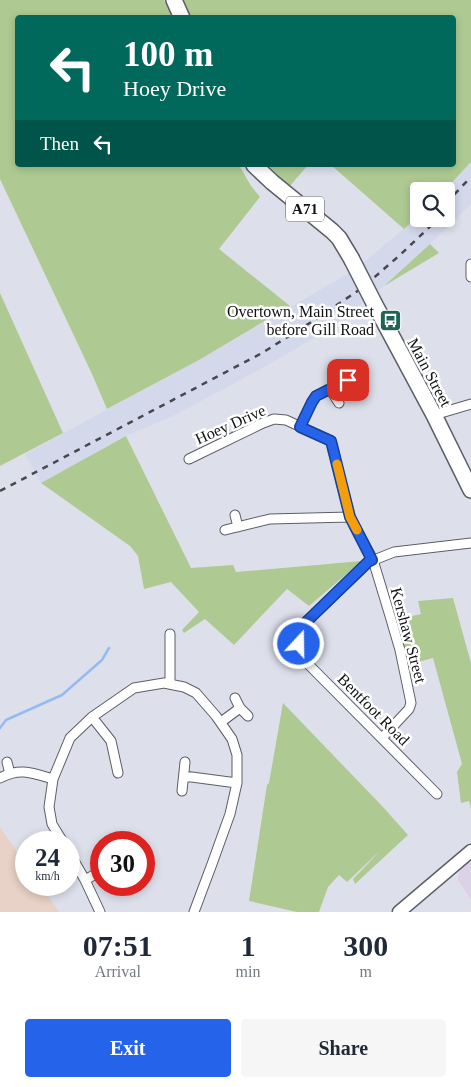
<!DOCTYPE html>
<html lang="en">
<head>
<meta charset="utf-8">
<style>
	:root { --surface:#fff; --page:#f6f6f7; --text:#1f2937; --muted:#747a83; --accent:#2563eb }
	body { margin:0; font-family:Georgia,serif; background:var(--page); color:var(--text); height:100vh; display:flex; flex-direction:column; font-size:19px; white-space:nowrap }
	* { box-sizing:border-box; margin:0 }
	p { font-size:16px; color:var(--muted) }
	.icon { flex:none; width:28px; height:28px; fill:none; stroke:currentColor; stroke-width:2; stroke-linecap:round; stroke-linejoin:round }
	.map { position:relative; height:912px; overflow:hidden }
	.panel { display:flex; flex-direction:column; background:var(--surface); flex:1 }
	.panel>* { flex:none }
	.hud { position:absolute; left:15px; top:15px; width:441px; height:152px; border-radius:5px; box-shadow:0 2px 8px #0003; background:#00695c; color:#fff; overflow:hidden }
	.controls { position:absolute; left:410px; top:182px; display:grid; gap:10px }
	.controls a { display:grid; place-items:center; width:45px; height:45px; border-radius:5px; background:var(--surface); box-shadow:0 2px 8px #0003; font-size:25px }
	.speed { position:absolute; left:15px; top:831px; display:flex; gap:10px; font-size:25px; font-weight:700; text-align:center }
	.speed>* { display:grid; place-content:center; width:65px; height:65px; border-radius:50%; background:var(--surface); box-shadow:0 2px 8px #0003; line-height:1 }
	.speed small { font-size:12px; font-weight:400 }
	.speed .limit { border:8px solid #d22; background:#fff; color:#111 }
	.pin { position:absolute; display:grid; place-items:center; width:42px; height:42px; color:#fff; margin:-21px; border-radius:10px; box-shadow:0 2px 8px #0006 }
	.me { position:absolute; width:55px; margin:-28px; rotate:21deg; stroke-linejoin:round; filter:drop-shadow(0 0 4px #0008) }
	.turn { display:flex; align-items:center; gap:18px; height:105px; padding:0 25px; font-size:22px }
	.turn .icon { width:65px; height:65px; stroke-width:2.5 }
	.turn b { display:block; font-size:35px; line-height:42px }
	.then { display:flex; align-items:center; height:48px; padding:0 25px; background:#0003; gap:10px; font-size:19px }
	.eta { display:flex; justify-content:space-evenly; align-items:center; height:85px; text-align:center }
	.eta b { font-size:30px; font-weight:800; line-height:35px }
	.action { display:flex; gap:10px; margin-top:auto; padding:10px 25px }
	.action a { flex:1; height:58px; border-radius:5px; background:var(--accent); color:#fff; font-size:20px; font-weight:800; line-height:58px; text-align:center }
	.action a+a { background:var(--page); color:var(--text) }
	.map>svg:first-child { display:block }
	.commercial { fill:#dbd2e7 }
	.built { fill:#d4d8eb }
	.education { fill:#e8d1c6 }
	.green { fill:#aeca92 }
	.lines { fill:none; stroke-linecap:round; stroke-linejoin:round }
	.stream { stroke:#94bbf1; stroke-width:2.5 }
	.minor-casing { stroke:#5c5e67; stroke-width:11 }
	.secondary-casing { stroke:#5c5e67; stroke-width:15 }
	.primary-casing { stroke:#5c5e67; stroke-width:18 }
	.minor { stroke:#fff; stroke-width:9 }
	.secondary { stroke:#fff; stroke-width:12 }
	.primary { stroke:#fff; stroke-width:15 }
	.rail { stroke:#46484d; stroke-width:2.5; stroke-dasharray:6 6; stroke-linecap:butt }
	.primary-bridge-casing { stroke:#5c5e67; stroke-width:18; stroke-linecap:butt }
	.primary-bridge { stroke:#fff; stroke-width:15 }
	.route-casing { stroke:#184099; stroke-width:12 }
	.route { stroke:#2563eb; stroke-width:9 }
	.slow { stroke:#f59e0b; stroke-width:9 }
	.labels { text-anchor:middle; stroke-width:5; stroke-linejoin:round; paint-order:stroke }
	.shield { fill:#fff; stroke:#58595b; stroke-width:1 }
	.shield-label { font-size:15px; font-weight:bold; fill:#111215 }
	.poi-label { font-size:16px; fill:#111215; stroke:#fff; text-anchor:end }
	.street-label { font-size:16px; fill:#111215; stroke:#fff }
</style>
</head>
<body>
<div class="map">
<svg width="471" height="912" viewBox="0 0 471 912">
	<rect width="100%" height="100%" fill="#dde0eb"/>
	<path class="commercial" d="M 471,860 L 471,900 L 458,880 L 459,870 Z"/>
	<path class="built" d="M 471,162 L 471,204 L 469,206 L 430,244 L 384,286 L 364,300 L 364,302 L 331,328 L 273,362 L 231,385 L 173,416 L 126,436 L 41,483 L 25,454 L 199,360 L 349,273 L 364,262 L 419,216 L 419,219 L 446,219 L 446,191 L 444,191 Z"/>
	<path class="education" d="M 0,827 L 26,865 L 26,885 L 40,885 L 59,912 L 0,912 Z"/>
	<path class="green" d="M 0,0 L 164,0 L 173,17 L 18,18 L 18,165 L 239,165 L 251,186 L 260,197 L 219,249 L 290,306 L 199,360 L 107,409 L 92,374 L 0,179 Z
		M 183,0 L 471,0 L 471,162 L 444,191 L 419,191 L 419,216 L 404,229 L 331,165 L 454,165 L 454,18 L 191,17 Z
		M 268,165 L 308,165 L 289,187 Z
		M 430,244 L 439,253 L 384,286 Z
		M 0,293 L 63,433 L 0,466 Z
		M 126,436 L 191,568 L 233,565 L 236,572 L 362,561 L 309,606 L 287,589 L 234,645 L 205,619 L 184,633 L 182,630 L 199,612 L 171,582 L 144,589 L 138,556 L 130,546 L 41,483 Z
		M 453,598 L 471,663 L 471,809 L 469,801 L 461,803 L 457,772 L 462,764 L 433,658 L 407,665 L 395,620 L 421,614 L 418,601 Z
		M 283,703 L 383,807 L 408,835 L 355,884 L 353,879 L 381,850 L 347,882 L 339,875 L 328,887 L 319,912 L 297,912 L 249,901 L 267,785 L 269,783 Z"/>
	<g class="lines">
		<path class="stream" d="M 0,728 L 6,720 L 62,695 L 102,660 L 109,648"/>
		<defs>
			<path id="minor" d="M 471,264 L 471,277
				M 330,389 L 339,403
				M 434,415 L 471,404
				M 300,427 L 312,402 L 316,396 L 348,379
				M 189,459 L 263,423 L 274,419 L 286,420 L 331,441 L 350,517 L 373,560 L 390,616 L 400,650 L 411,703 L 409,709 L 382,738
				M 235,515 L 238,527
				M 225,530 L 270,519 L 350,517
				M 170,634 L 170,683
				M 235,698 L 240,708 L 248,716
				M 92,717 L 111,741 L 118,773
				M 221,722 L 240,708
				M 7,762 L 10,774
				M 184,776 L 237,783
				M 0,778 C 20,767 33,773 53,779
				M 182,791 L 185,762
				M 437,794 L 309,665 L 299,644 L 303,625 L 369,562 L 394,552 L 471,543
				M 63,842 L 52,824 L 49,807 L 53,779 L 70,738 L 92,717 L 134,688 L 164,683 L 184,687 L 196,693 L 216,716 L 232,739 L 237,755 L 237,783 L 230,814 L 212,864 L 194,912
				M 69,852 L 85,880 L 100,912
				M 144,855 L 145,855
				M 85,880 L 101,871"/>
			<path id="secondary" d="M 399,912 L 471,851"/>
			<path id="primary" d="M 174,0 L 182,18
				M 254,165 L 272,182 L 332,231 L 339,238 L 351,258
				M 374,303 L 434,415 L 471,490"/>
		</defs>
		<use href="#minor" class="minor-casing"/>
		<use href="#secondary" class="secondary-casing"/>
		<use href="#primary" class="primary-casing"/>
		<use href="#minor" class="minor"/>
		<use href="#secondary" class="secondary"/>
		<use href="#primary" class="primary"/>
		<path class="rail" d="M 446,203 L 471,177
			M 0,491 L 262,353 L 313,321 L 362,288 L 400,255 L 438,219"/>
		<defs>
			<path id="primary-bridge" d="M 351,258 L 374,303"/>
		</defs>
		<use href="#primary-bridge" class="primary-bridge-casing"/>
		<use href="#primary-bridge" class="primary-bridge"/>
	</g>
	<g class="lines">
		<defs>
			<path id="route" d="M 299,644 L 303,625 L 368,562 L 372,560 L 350,517 L 331,441 L 300,427 L 312,402 L 316,396 L 348,380"/>
		</defs>
		<use href="#route" class="route-casing"/>
		<use href="#route" class="route"/>
		<path class="slow" d="M 337,464 L 350,517 L 357,530"/>
	</g>
	<defs>
		<symbol id="bus-square" viewBox="-11 -11 22 22"><rect x="-9" y="-9" width="18" height="18" rx="4" fill="#206454" stroke="#fff"/><path d="M-5-6H5V4H4V6H2V4H-2V6H-4V4H-5ZM-3.5-4V0h7V-4ZM-3.5 1.2v1.5H-2V1.2ZM2 1.2v1.5H3.5V1.2Z" fill="#fff"/></symbol>
	</defs>
	<g fill-rule="evenodd">
		<use href="#bus-square" x="378" y="308" width="25" height="25"/>
	</g>
	<g class="labels">
		<rect class="shield" x="286" y="196.5" width="38" height="25" rx="4"/>
		<g class="shield-label">
			<text x="305" y="214">A71</text>
		</g>
		<g class="poi-label">
			<text x="374" y="317">Overtown, Main Street<tspan x="374" dy="18">before Gill Road</tspan></text>
		</g>
		<g class="street-label">
			<text transform="translate(430 372) rotate(62)" y="6">Main Street</text>
			<text transform="translate(230 424) rotate(-24)" y="6">Hoey Drive</text>
			<text transform="translate(409 635) rotate(75)" y="6">Kershaw Street</text>
			<text transform="translate(374 709) rotate(45)" y="6">Bentfoot Road</text>
		</g>
	</g>
</svg>
<div class="controls">
<a><svg class="icon" aria-label="search" viewBox="0 0 24 24"><circle cx="10" cy="10" r="6"/><path d="M15 15l6 6"/></svg></a>
</div>
<div class="speed"><div>24<small>km/h</small></div><div class="limit">30</div></div>
<div class="pin" style="left:348px;top:380px;background:#d93025"><svg class="icon" aria-label="arrive" viewBox="0 0 24 24"><path d="M6 21V4h12l-3 4 3 4H6"/></svg></div>
<svg class="me" style="left:299px;top:644px" viewBox="-20 -20 40 40"><circle r="17" fill="#2563eb" stroke="#fff" stroke-width="3"/><path d="M0-11L8 9 0 5-8 9z" fill="#fff"/></svg>
<div class="hud">
<div class="turn"><svg class="icon" aria-label="left" viewBox="0 0 24 24"><path d="M17 20v-9H6M10 6l-5 5 5 5"/></svg><div><b>100 m</b>Hoey Drive</div></div>
<div class="then">Then<svg class="icon" aria-label="left" viewBox="0 0 24 24"><path d="M17 20v-9H6M10 6l-5 5 5 5"/></svg></div>
</div>
</div>
<section class="panel">
<div class="eta">
<div><b>07:51</b><p>Arrival</p></div>
<div><b>1</b><p>min</p></div>
<div><b>300</b><p>m</p></div>
</div>
<div class="action"><a>Exit</a><a>Share</a></div>
</section>
</body>
</html>
